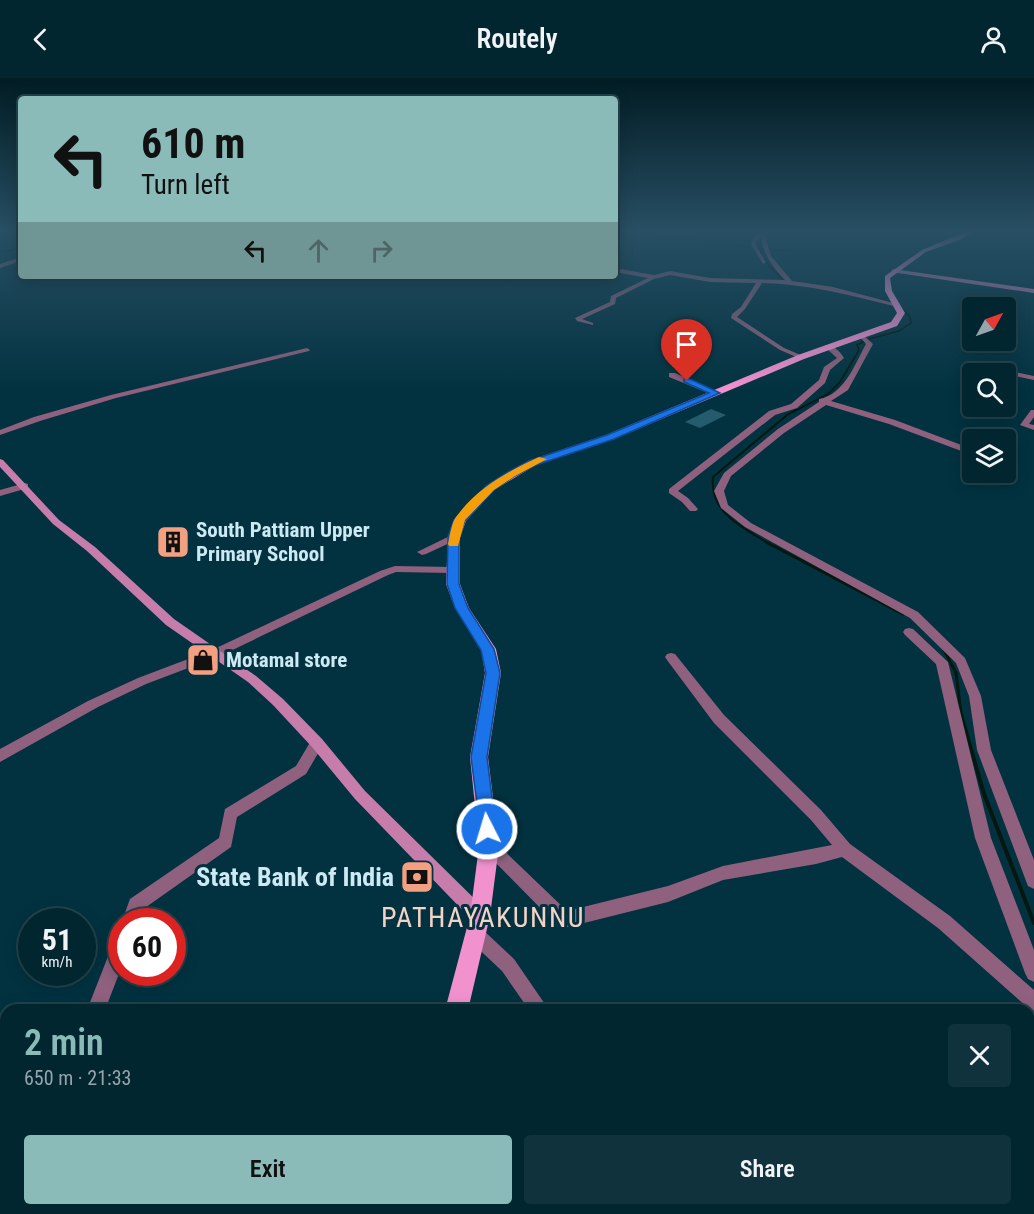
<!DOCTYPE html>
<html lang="en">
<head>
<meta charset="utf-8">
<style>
	:root { --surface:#022630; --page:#10323c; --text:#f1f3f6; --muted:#96a5ab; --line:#23434c; --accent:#8bbbb9 }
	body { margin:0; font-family:"Roboto Condensed",sans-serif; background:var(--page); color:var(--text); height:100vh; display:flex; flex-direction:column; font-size:22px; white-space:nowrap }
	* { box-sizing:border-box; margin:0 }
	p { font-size:20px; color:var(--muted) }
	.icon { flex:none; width:33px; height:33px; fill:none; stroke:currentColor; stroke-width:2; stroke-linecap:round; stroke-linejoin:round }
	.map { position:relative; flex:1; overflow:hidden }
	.drawer { position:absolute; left:0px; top:926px; width:1035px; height:212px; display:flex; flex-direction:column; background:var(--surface); border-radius:18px 18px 0 0; box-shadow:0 3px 15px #0003,0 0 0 2px var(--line) }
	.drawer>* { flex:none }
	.hud { position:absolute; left:18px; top:18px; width:600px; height:183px; border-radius:6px; box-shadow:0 3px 15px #0003,0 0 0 2px var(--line); background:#8bbbb9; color:#111; overflow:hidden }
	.needle { width:39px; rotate:50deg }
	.buttons { position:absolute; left:962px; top:219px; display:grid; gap:12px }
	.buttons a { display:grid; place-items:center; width:54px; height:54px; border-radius:6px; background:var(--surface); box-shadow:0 3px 15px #0003,0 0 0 2px var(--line); font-size:30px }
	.speed { position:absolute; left:18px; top:830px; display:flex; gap:12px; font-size:30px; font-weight:700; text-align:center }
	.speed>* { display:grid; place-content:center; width:78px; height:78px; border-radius:50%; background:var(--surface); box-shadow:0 3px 15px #0003,0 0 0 2px var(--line); line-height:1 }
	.speed small { font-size:15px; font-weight:400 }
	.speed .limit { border:9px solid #d22; background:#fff; color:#111 }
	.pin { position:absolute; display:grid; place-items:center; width:51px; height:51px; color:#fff; margin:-62px -26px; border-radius:50% 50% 50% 0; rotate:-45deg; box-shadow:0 0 6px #0007 }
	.pin .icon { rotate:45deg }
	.me { position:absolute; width:66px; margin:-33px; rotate:355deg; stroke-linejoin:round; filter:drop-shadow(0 0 4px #0008) }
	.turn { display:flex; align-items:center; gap:21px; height:126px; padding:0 24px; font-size:27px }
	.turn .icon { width:78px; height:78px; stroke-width:2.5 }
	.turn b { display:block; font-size:42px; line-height:51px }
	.lanes { display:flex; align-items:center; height:57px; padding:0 24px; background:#0003; justify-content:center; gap:30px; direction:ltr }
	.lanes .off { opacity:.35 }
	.round { display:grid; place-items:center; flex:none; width:63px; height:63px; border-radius:6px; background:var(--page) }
	.overview { display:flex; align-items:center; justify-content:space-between; height:102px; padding:0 24px }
	h1 { font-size:36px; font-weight:600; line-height:45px; color:var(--accent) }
	.button { display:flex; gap:12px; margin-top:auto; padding:12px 24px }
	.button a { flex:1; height:69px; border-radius:6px; background:var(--accent); color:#111; font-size:24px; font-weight:600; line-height:69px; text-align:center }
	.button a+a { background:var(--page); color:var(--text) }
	header { display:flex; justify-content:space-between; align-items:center; height:78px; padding:0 24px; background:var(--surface); font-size:27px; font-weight:600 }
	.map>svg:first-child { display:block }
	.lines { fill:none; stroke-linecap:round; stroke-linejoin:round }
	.stream-far3 { stroke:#05180f; stroke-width:1.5 }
	.stream-far2 { stroke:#05180f; stroke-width:2 }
	.stream-far1 { stroke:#05180f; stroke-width:3 }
	.stream { stroke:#05180f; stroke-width:4 }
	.building { fill:#245c6d }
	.minor { fill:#8f617e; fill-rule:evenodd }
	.secondary { fill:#c67dac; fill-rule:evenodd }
	.primary { fill:#f192cf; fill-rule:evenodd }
	.route { fill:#1a73e8; stroke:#114b97; stroke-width:1.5 }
	.slow { fill:#f59e0b }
	.labels { text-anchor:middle; stroke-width:6; stroke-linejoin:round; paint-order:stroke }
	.poi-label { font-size:21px; font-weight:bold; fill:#cde9f4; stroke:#023240; text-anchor:start }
	.near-poi-label { font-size:26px; font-weight:bold; fill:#cde9f4; stroke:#023240; text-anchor:end }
	.near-quarter-label { font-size:28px; letter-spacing:1.5px; fill:#f4d3c7; stroke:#023240 }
</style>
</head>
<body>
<header><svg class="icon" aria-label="back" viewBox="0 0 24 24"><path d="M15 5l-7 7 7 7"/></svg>Routely<svg class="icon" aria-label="person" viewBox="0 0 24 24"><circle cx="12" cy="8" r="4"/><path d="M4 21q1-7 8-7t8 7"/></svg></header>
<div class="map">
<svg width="1034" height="1136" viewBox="0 0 1034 1136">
	<rect width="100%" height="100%" fill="#023240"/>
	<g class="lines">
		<path class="stream-far3" d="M 765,153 C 749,172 772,192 786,204
			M 615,157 L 712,163 L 754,170
			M 758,170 L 792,173
			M 0,174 L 21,170
			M 869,261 L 899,253 L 911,245 L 910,239 L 900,229
			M 793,334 L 828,316 L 840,304 L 859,272 L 857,267 L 865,263"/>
		<path class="stream-far2" d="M 768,465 C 742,449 709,434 713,399 L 787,337 L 796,332"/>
		<path class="stream-far1" d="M 766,464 L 903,536
			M 944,572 L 956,595 L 961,635"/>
		<path class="stream" d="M 960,633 L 984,716 L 1034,845"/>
	</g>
	<path class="building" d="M 711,331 L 726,337 L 700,350 L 685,344 Z"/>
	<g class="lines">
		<path class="minor" d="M 758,153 L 763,153 L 755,166 L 766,184 L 763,186 L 751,166 Z
			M 766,153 L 772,153 L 765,158 L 771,178 L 792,203 L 833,209 L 897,226 L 894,228 C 850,217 807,206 762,205 L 745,231 L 737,239 L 784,270 L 803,278 L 803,280 L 801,281 L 780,272 L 731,240 L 732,236 L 741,229 L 756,205 L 710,204 L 670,197 L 654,201 L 616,220 L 615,226 L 582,241 L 593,245 L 593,247 L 577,243 L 575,240 L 610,224 L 611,218 L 648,200 L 615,194 L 615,190 L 654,197 L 670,193 L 710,200 L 785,202 C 773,189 763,177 761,158 Z
			M 21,179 L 21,183 L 0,190 L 0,186 Z
			M 247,198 L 276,198 L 261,202 Z
			M 862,256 L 873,266 L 848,312 L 831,323 L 895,342 L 972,371 L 972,377 L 889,346 L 826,327 L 784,355 L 731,398 L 724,413 L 728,427 L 751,445 L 918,534 L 965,580 L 981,618 L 991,672 L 1034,782 L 1034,811 L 1028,808 L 1026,803 L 977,672 L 969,618 L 956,585 L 910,540 L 745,449 L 721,430 L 714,413 L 724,395 L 778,351 L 819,324 L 819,321 C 844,317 855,286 866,266 L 859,258 Z
			M 826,268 C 834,267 840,273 844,280 L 830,292 L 825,305 L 797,330 L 775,337 L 678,413 L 688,420 L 698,431 L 696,433 L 690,433 L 682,424 L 669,415 L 669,411 L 769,333 L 791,326 L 819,302 L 824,289 L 837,280 L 826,270 Z
			M 307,270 L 310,272 L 309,273 L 116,320 L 40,343 L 0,357 L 0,352 L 34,339 L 111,317 Z
			M 991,289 L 1034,298 L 1034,302 L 991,293 Z
			M 669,295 L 675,295 L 720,315 L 713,317 L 669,299 Z
			M 1031,332 L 1034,332 L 1034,339 L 1029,346 L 1034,347 L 1034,352 L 1020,347 Z
			M 25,405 L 28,406 L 28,410 L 0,418 L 0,412 Z
			M 454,456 L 458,457 L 458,461 L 426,476 L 422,477 L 417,474 Z
			M 395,488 L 452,489 L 457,492 L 452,495 L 396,494 L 388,497 L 220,578 L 146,606 L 98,629 L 0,684 L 0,671 L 88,623 L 138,600 L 212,572 L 380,493 Z
			M 909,550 L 913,551 L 948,584 L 991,760 L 1034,872 L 1034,904 L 1028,901 L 1025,895 L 975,760 L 936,586 L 905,557 L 903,554 L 905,551 Z
			M 671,575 L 675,576 L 724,637 L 821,732 L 850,766 L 950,838 L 1034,912 L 1034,933 L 1028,930 L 938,850 L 842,779 L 816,786 L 723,802 L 668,824 L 564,850 L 558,848 L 484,773 L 481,768 L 484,763 L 489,761 L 494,763 L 567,833 L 668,808 L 723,788 L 832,767 L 811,742 L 714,645 L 667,582 L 665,579 L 667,576 Z
			M 317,660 L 322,661 L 324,665 L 306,696 L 237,739 L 231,769 L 142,832 L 138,843 L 122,843 L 130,821 L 219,760 L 225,731 L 296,688 L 312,661 Z
			M 475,848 L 481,850 L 514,881 L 549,932 L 529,932 L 502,893 L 469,862 L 466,856 L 469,850 Z
			M 122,856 L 122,888 L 105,932 L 87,932 L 116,858 Z
			M 0,965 L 6,968 L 6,988 L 0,985 Z"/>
		<path class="secondary" d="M 893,191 L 1034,211 L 1034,215 L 891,194 Z
			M 0,381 L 3,382 L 59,442 L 95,469 L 174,541 L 256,598 L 283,621 L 322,661 L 365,713 L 486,832 L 488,838 L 486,844 L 480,846 L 474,844 L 355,721 L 312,669 L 273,627 L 248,604 L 166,547 L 87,473 L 53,446 L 0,389 Z"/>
		<path class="primary" d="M 967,153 L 975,153 L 962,161 L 926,174 L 890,200 L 892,213 L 905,235 L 897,248 L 804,281 L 614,361 L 536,387 L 494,412 L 466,443 L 460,459 L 460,506 L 469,530 L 496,571 L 501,595 L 488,679 L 499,768 L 490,838 L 468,932 L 445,932 L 470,838 L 479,768 L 470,679 L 485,595 L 481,571 L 455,530 L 446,506 L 448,459 L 454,442 L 486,408 L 528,383 L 606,357 L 798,277 L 891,244 L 897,235 L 885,213 L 885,198 L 922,172 Z
			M 376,1131 L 404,1131 L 402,1136 L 374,1136 Z"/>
	</g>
	<linearGradient id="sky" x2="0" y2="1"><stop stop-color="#011c23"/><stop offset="0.49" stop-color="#284f64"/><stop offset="1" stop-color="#284f64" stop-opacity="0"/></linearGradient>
	<rect width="1034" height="312" fill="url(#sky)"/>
	<path class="route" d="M 684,301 L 690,301 L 720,315 L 614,361 L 536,387 L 515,398 L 494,412 L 465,443 L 459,459 L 459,506 L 468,530 L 494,571 L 500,595 L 487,679 L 496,751 L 493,757 L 487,759 L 481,757 L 471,679 L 486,595 L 481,572 L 455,530 L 447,506 L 448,459 L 454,442 L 486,408 L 508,394 L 529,383 L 607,357 L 709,315 L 684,304 Z"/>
	<path class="slow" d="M 539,379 L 547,381 L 515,398 L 494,412 L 465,442 L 458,468 L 449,468 L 448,466 C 450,458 451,446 456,439 C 477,410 507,394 539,379 Z"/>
	<defs>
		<symbol id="building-square" viewBox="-11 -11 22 22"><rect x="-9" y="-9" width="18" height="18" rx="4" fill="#f2a081" stroke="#023240"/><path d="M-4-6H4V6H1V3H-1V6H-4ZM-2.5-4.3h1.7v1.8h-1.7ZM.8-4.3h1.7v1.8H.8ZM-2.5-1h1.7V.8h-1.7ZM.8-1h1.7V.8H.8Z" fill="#111"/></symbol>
		<symbol id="shop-square" viewBox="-11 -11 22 22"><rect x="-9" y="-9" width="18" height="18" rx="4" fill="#f2a081" stroke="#023240"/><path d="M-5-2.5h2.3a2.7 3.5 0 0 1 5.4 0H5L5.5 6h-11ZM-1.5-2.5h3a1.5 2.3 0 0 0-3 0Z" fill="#111"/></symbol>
		<symbol id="bank-square" viewBox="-11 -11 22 22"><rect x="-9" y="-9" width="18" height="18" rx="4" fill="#f2a081" stroke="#023240"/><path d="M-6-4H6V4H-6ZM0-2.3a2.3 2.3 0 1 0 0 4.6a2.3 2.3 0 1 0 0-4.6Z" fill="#111"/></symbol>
	</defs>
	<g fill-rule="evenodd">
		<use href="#building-square" x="154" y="445" width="38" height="38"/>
		<use href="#shop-square" x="184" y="563" width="38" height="38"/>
		<use href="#bank-square" x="398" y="780" width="38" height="38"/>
	</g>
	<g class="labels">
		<g class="poi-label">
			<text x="196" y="459">South Pattiam Upper<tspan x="196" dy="24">Primary School</tspan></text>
			<text x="226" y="589">Motamal store</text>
		</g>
		<g class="near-poi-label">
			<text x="394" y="808">State Bank of India</text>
		</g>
		<g class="near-quarter-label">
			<text x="483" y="849">PATHAYAKUNNU</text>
		</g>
	</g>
</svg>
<div class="buttons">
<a><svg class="needle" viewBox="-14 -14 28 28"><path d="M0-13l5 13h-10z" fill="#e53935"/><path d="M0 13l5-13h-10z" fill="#96a5ab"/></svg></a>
<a><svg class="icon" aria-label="search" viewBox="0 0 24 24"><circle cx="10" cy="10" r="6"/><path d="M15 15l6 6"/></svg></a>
<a><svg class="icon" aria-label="layers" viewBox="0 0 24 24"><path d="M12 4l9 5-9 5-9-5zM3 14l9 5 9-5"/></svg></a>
</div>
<div class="speed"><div>51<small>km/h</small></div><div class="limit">60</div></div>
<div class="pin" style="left:687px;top:303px;background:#d93025"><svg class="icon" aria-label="arrive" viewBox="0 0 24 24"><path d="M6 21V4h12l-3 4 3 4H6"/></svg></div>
<svg class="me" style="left:487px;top:751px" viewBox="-20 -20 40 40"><circle r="17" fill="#1a73e8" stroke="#fff" stroke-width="3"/><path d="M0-11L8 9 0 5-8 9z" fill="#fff"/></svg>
<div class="hud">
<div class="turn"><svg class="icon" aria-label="left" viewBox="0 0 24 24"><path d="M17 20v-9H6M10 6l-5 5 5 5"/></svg><div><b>610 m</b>Turn left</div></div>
<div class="lanes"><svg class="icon" aria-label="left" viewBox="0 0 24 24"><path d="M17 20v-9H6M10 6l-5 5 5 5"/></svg><svg class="icon off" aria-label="ahead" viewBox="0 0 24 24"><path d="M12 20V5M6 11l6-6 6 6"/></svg><svg class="icon off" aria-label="right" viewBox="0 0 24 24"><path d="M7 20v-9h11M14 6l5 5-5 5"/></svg></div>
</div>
<section class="drawer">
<div class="overview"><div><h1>2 min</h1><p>650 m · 21:33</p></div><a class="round"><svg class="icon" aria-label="close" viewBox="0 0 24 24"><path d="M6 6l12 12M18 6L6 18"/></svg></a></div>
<div class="button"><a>Exit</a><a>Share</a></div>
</section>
</div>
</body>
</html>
